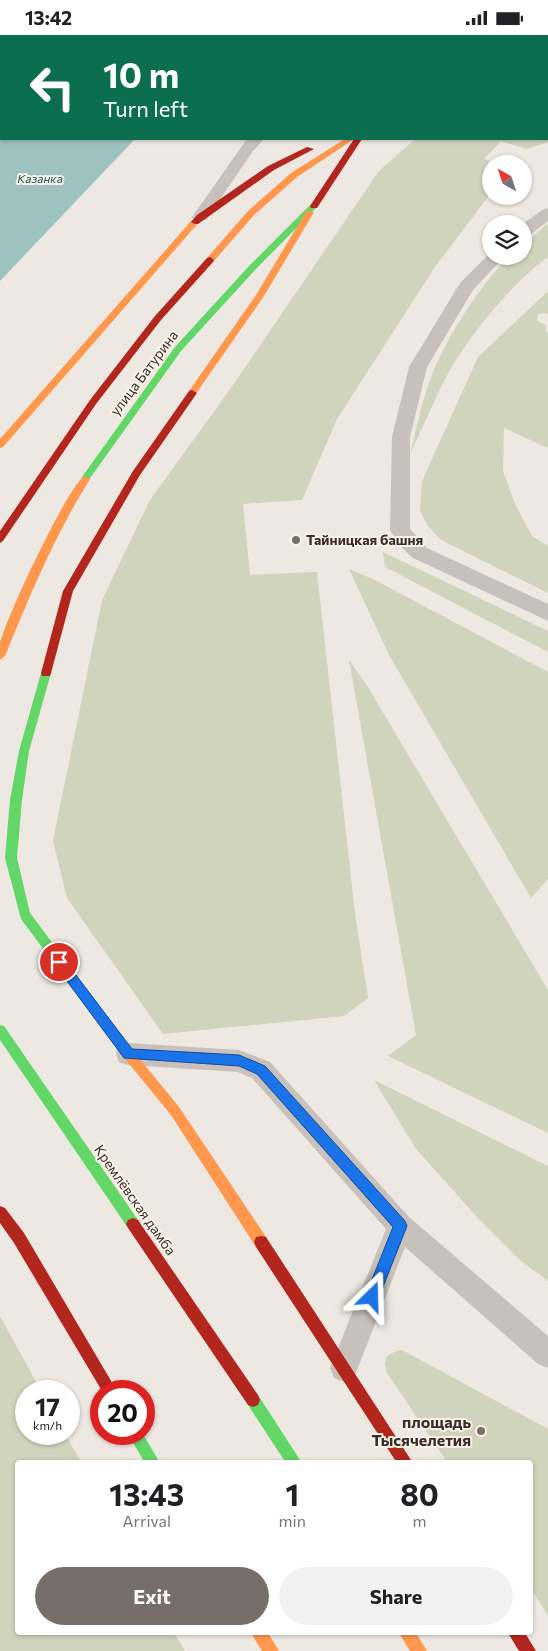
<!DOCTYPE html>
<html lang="en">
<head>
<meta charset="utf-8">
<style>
	:root { --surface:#fff; --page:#f2f2f2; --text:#202124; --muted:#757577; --accent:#786e69 }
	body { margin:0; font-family:Commissioner,sans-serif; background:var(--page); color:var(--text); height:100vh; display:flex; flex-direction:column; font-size:19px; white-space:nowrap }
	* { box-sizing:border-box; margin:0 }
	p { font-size:16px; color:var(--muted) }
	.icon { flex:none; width:28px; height:28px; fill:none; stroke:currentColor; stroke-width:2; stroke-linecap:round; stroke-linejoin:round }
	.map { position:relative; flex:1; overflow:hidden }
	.details { position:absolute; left:15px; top:1425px; width:518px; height:175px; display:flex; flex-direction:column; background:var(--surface); border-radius:5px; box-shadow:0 1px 4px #0004 }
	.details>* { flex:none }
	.hud { position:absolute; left:0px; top:0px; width:549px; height:105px; box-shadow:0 1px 4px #0004; background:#0b6e4f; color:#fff; overflow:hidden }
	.needle { width:32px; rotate:321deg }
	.buttons { position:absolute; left:482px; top:120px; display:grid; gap:10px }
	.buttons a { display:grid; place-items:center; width:50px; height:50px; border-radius:50%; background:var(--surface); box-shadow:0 1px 4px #0004; font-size:25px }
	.speed { position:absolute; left:15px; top:1345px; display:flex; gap:10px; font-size:25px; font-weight:700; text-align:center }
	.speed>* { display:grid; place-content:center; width:65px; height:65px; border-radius:50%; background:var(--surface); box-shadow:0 1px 4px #0004; line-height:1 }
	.speed small { font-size:12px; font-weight:400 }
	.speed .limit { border:8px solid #d22; background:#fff; color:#111 }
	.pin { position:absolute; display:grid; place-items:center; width:42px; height:42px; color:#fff; margin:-21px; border:2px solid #fff; border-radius:50%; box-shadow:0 1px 5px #0007 }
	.me { position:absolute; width:55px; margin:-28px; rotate:22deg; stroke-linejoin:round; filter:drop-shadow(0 0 4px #0008) }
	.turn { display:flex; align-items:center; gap:18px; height:105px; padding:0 20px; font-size:22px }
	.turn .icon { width:65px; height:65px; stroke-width:2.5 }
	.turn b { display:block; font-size:35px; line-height:42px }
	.eta { display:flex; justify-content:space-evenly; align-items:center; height:85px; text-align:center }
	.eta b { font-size:30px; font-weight:700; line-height:35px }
	.cta { display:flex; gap:10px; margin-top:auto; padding:10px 20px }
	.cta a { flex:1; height:58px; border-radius:30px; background:var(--accent); color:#fff; font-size:20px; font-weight:700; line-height:58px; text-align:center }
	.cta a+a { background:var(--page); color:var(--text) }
	.status { display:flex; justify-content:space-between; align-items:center; height:35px; padding:0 25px; background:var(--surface); direction:ltr }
	.status svg { height:14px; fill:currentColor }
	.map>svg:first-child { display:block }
	.green { fill:#d0d4bc }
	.water { fill:#9ec2c0 }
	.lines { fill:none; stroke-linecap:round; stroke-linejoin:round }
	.lane { fill:#c7c0bb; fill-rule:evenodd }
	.fast { fill:#63d668; fill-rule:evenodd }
	.slow { fill:#ff974d; fill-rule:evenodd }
	.jam { fill:#b3261e; fill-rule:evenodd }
	.route { fill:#1a73e8; stroke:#114b97 }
	.poi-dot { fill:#786e69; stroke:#faf2e9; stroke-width:2 }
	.labels { text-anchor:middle; stroke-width:4; stroke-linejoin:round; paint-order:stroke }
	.far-water-label { font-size:12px; font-style:italic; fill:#1d595b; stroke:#faf2e9 }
	.street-label { font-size:14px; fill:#382d28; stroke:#faf2e9 }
	.poi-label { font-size:14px; font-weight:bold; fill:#382d28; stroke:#faf2e9; text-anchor:start }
	.near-poi-label { font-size:16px; font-weight:bold; fill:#382d28; stroke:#faf2e9; text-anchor:end }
</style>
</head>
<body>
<div class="status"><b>13:42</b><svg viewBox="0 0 49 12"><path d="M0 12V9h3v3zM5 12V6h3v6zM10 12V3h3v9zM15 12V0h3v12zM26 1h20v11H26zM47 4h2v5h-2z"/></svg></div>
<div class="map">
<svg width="548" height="1616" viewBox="0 0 548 1616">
	<rect width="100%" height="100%" fill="#eee8e2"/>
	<path class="green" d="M 548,15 L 548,107 L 526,114 L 501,106 L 484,124 L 499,129 L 491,129 L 491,158 L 435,232 L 337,384 L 302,465 L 243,469 L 250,540 L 317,537 L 355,878 L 368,963 L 344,981 L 163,999 L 67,863 L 53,806 L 102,565 L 150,465 L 231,353 L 379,136 L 415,104 L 548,104 Z
		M 548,188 L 548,222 C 513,247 472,297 450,335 C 435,362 424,391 410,419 C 416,395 421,371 429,348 C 442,309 480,249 510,221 L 524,221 L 524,209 Z
		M 548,256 L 548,280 L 545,278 L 538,279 L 537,286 L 546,290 L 546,296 L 548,298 L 548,413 L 504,393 L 503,436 L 515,469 L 532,501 L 548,511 L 548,558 L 441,505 L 428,491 L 420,476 L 422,446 L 478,322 Z
		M 383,517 L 548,596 L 548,617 L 385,532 Z
		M 349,534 L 373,544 L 548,637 L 548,844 L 531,863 L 389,620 Z
		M 349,625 L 366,649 L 548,955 L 548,1098 L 388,1021 L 416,1000 Z
		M 374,1045 L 548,1131 L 548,1246 L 521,1226 L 478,1183 L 416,1114 Z
		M 0,1281 L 41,1356 L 26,1356 L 26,1399 L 65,1399 L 81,1427 L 18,1428 L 18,1598 L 174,1598 L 185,1616 L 0,1616 Z
		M 402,1315 L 548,1394 L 548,1580 L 530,1553 L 530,1428 L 447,1427 L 387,1338 L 385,1329 L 387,1321 L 394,1317 Z"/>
	<path class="water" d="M 0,0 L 235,0 L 1,1 L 1,104 L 135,104 L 0,246 Z"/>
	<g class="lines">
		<path class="lane" d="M 247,104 L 264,104 L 253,116 L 206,185 L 194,185 L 192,182 Z
			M 548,173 L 548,186 L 530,200 L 524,201 L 523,189 L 542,175 Z
			M 491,217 L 491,221 L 505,221 L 473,255 L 427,332 L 410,402 L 410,494 L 427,513 L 548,569 L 548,586 L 413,523 L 401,512 L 390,495 L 392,402 L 409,332 L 460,248 Z
			M 128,1008 L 239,1015 L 270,1027 L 409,1182 L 548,1301 L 548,1333 L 538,1329 L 405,1212 L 354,1343 L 344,1347 L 334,1343 L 330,1333 L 386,1194 L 252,1043 L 238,1037 L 128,1030 L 119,1027 L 116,1019 L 119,1011 Z"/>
		<path class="fast" d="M 311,169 L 318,171 L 255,235 L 181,316 L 88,446 L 82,446 L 82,442 L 175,312 L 249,231 Z
			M 46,634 L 51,638 L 29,716 L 22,765 L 17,823 L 30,878 L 134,1017 L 136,1021 L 134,1025 L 130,1027 L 126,1025 L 21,884 L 5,823 L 10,765 L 19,716 L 41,638 Z
			M 0,990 L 4,991 L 138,1185 L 140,1189 L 138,1193 L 133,1195 L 128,1193 L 0,1005 Z
			M 253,1358 L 258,1360 L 302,1428 L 286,1428 L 248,1370 L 246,1365 L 248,1360 Z
			M 128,1399 L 143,1399 L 160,1428 L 145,1428 Z"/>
		<path class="slow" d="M 345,104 L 354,104 L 297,142 L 254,180 L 213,227 L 207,227 L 207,223 L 248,176 L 291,138 Z
			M 307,175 L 314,177 L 264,261 L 195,360 L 189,360 L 189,356 L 256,260 Z
			M 192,185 L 195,185 L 199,187 L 3,412 L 0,413 L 0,404 Z
			M 85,441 L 90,444 C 55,500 30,560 5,621 L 0,625 C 0,620 0,614 0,609 C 3,589 70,446 85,441 Z
			M 130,1015 L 134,1017 L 179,1072 L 266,1202 L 268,1207 L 266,1212 L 261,1213 L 256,1212 L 171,1080 L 126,1025 L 124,1021 L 126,1017 Z
			M 251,1598 L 268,1598 L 279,1616 L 262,1616 Z
			M 399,1598 L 416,1598 L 427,1616 L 410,1616 Z"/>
		<path class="jam" d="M 354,104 L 362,104 L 317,173 L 311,173 L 310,171 Z
			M 307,112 L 314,114 L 274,135 L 198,189 L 195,189 L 191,187 L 197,180 L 268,131 Z
			M 210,222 L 214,225 L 213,227 L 161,285 L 96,369 L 3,506 L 0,508 L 0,496 L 90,365 L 155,281 L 207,223 Z
			M 192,355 L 197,358 L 140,440 L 73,556 L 51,638 L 50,641 L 42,641 L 41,638 L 63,556 L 133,436 L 189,356 Z
			M 0,1171 L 5,1173 L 24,1198 L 117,1356 L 102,1356 L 14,1208 L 0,1188 Z
			M 133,1183 L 138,1185 L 258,1360 L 260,1365 L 258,1370 L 253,1372 L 248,1370 L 128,1193 L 126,1189 L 128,1185 Z
			M 261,1201 L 266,1202 L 413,1428 L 397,1428 L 256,1212 L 254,1207 L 256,1202 Z
			M 508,1598 L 525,1598 L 536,1616 L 519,1616 Z"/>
	</g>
	<path class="route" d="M 59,922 L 63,923 L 132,1014 L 239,1020 L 265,1031 L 405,1186 L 407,1191 L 377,1267 L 372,1269 L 367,1267 L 365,1262 L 393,1192 L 257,1039 L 239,1031 L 124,1023 L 55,930 L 53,927 L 55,923 Z"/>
	<g class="poi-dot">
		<circle cx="296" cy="505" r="5"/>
		<circle cx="481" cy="1396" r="5"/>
	</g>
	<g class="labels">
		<g class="far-water-label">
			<text x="40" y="148">Казанка</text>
		</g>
		<g class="street-label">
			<text transform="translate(144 338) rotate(-53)" y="5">улица Батурина</text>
			<text transform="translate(135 1165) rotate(55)" y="5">Кремлёвская дамба</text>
		</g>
		<g class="poi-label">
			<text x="306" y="510">Тайницкая башня</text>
		</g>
		<g class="near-poi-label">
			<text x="471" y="1393">площадь<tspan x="471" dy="18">Тысячелетия</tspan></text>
		</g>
	</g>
</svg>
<div class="buttons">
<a><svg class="needle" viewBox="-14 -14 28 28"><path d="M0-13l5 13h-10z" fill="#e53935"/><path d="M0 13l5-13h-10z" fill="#757577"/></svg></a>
<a><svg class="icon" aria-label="layers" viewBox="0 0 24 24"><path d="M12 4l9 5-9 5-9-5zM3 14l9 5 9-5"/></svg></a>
</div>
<div class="speed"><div>17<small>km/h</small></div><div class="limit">20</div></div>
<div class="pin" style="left:59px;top:927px;background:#d93025"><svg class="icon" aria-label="arrive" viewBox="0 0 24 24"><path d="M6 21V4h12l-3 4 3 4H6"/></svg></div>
<svg class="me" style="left:372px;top:1262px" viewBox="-20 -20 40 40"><path d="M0-17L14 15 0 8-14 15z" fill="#1a73e8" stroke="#fff" stroke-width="4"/></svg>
<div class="hud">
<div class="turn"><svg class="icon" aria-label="left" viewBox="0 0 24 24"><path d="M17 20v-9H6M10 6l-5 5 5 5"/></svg><div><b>10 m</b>Turn left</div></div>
</div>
<section class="details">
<div class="eta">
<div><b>13:43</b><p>Arrival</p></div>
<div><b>1</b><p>min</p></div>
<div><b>80</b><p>m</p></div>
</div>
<div class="cta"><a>Exit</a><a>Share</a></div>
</section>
</div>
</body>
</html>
